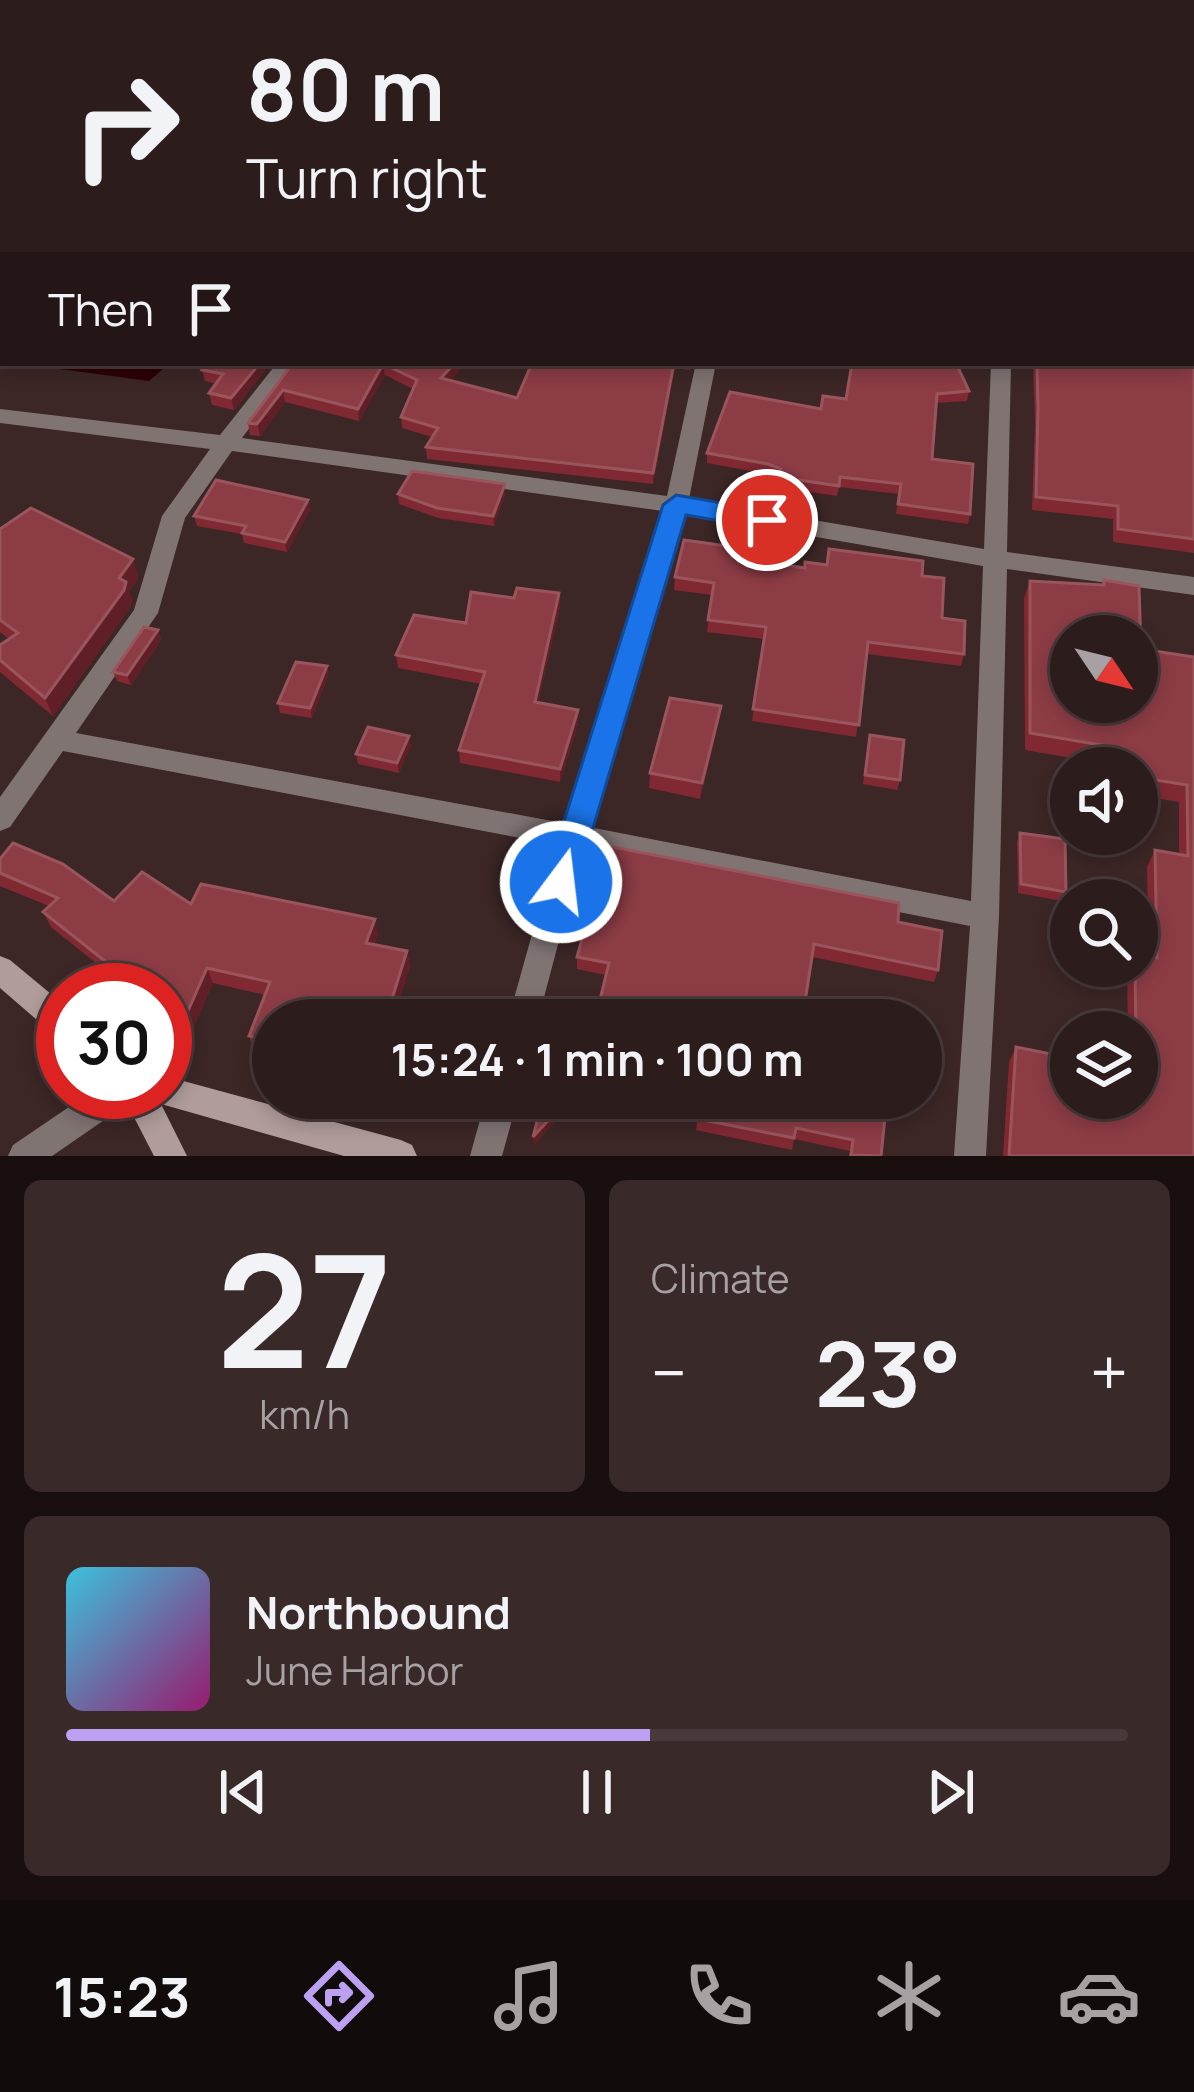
<!DOCTYPE html>
<meta charset="utf-8">
<style>
body{margin:0;font-family:Manrope,sans-serif;background:#392929;color:#f1f3f6;height:100vh;display:flex;flex-direction:column;font-size:45px;white-space:nowrap}
*{box-sizing:border-box;margin:0}
p{font-size:39px;color:#a7a1a3}
.icon{flex:none;width:66px;height:66px;fill:none;stroke:currentColor;stroke-width:2;stroke-linecap:round;stroke-linejoin:round}
.map{position:relative;height:1156px;overflow:hidden}
.drawer{display:flex;flex-direction:column;gap:24px;padding:24px;background:#190f0f;flex:1}
.drawer>*{flex:none}
.guide{position:absolute;left:0px;top:0px;width:1194px;height:366px;box-shadow:0 6px 18px #0003,0 0 0 3px #483a3b;background:#2d1c1c;color:#f1f3f6;overflow:hidden}
.needle{width:78px;rotate:125deg}
.fabs{position:absolute;left:1050px;top:615px;display:grid;gap:24px}
.fabs a{display:grid;place-items:center;width:108px;height:108px;border-radius:50%;background:#2d1c1c;box-shadow:0 6px 18px #0003,0 0 0 3px #483a3b;font-size:60px}
.speed{position:absolute;left:36px;top:963px;display:flex;gap:24px;font-size:60px;font-weight:700;text-align:center}
.speed>*{display:grid;place-content:center;width:156px;height:156px;border-radius:50%;background:#2d1c1c;box-shadow:0 6px 18px #0003,0 0 0 3px #483a3b;line-height:1}
.speed .limit{border:18px solid #d22;background:#fff;color:#111}
.pin{position:absolute;display:grid;place-items:center;width:102px;height:102px;color:#fff;margin:-51px;border:6px solid #fff;border-radius:50%;box-shadow:0 3px 12px #0007}
.me{position:absolute;width:132px;margin:-66px;rotate:15deg;stroke-linejoin:round;filter:drop-shadow(0 0 9px #0008)}
.turn{display:flex;align-items:center;gap:42px;height:252px;padding:0 48px;font-size:54px}
.turn .icon{width:156px;height:156px;stroke-width:2.5}
.turn b{display:block;font-size:84px;line-height:102px}
.then{display:flex;align-items:center;height:114px;padding:0 48px;background:#0003;gap:24px;font-size:45px}
.big{font-size:90px;font-weight:700;line-height:1.1}
.drawer .widget{flex:1;display:flex;flex-direction:column;justify-content:center;gap:18px;min-width:0;padding:0 42px;border-radius:18px;background:#392929}
.drawer .dial{align-items:center;gap:0}
.dial b{font-size:156px;line-height:1}
.song{display:flex;align-items:center;gap:36px}
.cover{width:144px;height:144px;border-radius:18px;background:linear-gradient(135deg,hsl(190 70% 55%),hsl(320 70% 35%))}
.played{height:12px;border-radius:6px;background:linear-gradient(90deg,#bca0f2 55%,#483a3b 55%)}
.keys{display:flex;justify-content:space-around;direction:ltr}
.heat{display:flex;justify-content:space-between;align-items:center;font-size:66px;direction:ltr}
.drawer .tiles{flex:1;display:grid;gap:24px;grid-template-columns:1fr 1fr}
.widget:last-child{grid-column:span 2}
.trip{position:absolute;left:252px;top:999px;width:690px;height:120px;border-radius:60px;background:#2d1c1c;box-shadow:0 6px 18px #0003,0 0 0 3px #483a3b;font-weight:700;line-height:120px;text-align:center}
.menu{display:flex;height:192px;justify-content:space-around;align-items:center;background:#120b0b;color:#a7a1a3}
.menu .icon{width:84px;height:84px}
.menu .on{color:#bca0f2}
.menu b{font-size:54px;color:#f1f3f6}
.map>svg:first-child{display:block}
.water{fill:#2d0005}
.lines{fill:none;stroke-linecap:round;stroke-linejoin:round}
.street{fill:#807473;fill-rule:evenodd}
.secondary{fill:#af9c9b;fill-rule:evenodd}
.wall{fill:#802933}
.shaded-wall{fill:#601f26}
.building{fill:#8c3c45;stroke:#9a555c;stroke-width:3;fill-rule:evenodd}
.route{fill:#1a73e8;stroke:#114b97;stroke-width:3}
</style>
<div class="map">
<svg width="1194" height="1156" viewBox="0 0 1194 1156">
<rect width="100%" height="100%" fill="#3c2626"/>
<g class="water">
<polygon points="157,0 656,0 656,3 153,3"/>
<polygon points="0,85 3,363 170,363 149,381 45,367 0,367"/>
</g>
<g class="lines">
<g class="street">
<path d="M 277,363 L 298,363 L 242,438 L 667,496 L 696,363 L 716,363 L 689,499 L 984,549 L 991,363 L 1011,363 L 1007,552 L 1194,577 L 1194,595 L 1007,569 L 999,916 L 986,1156 L 954,1156 L 970,926 L 583,850 L 538,1020 L 508,1020 L 557,845 L 63,751 L 10,827 L 0,831 L 0,797 L 134,610 L 162,516 L 210,449 L 0,423 L 0,409 L 220,435 ZM 232,451 L 663,511 L 563,823 L 76,733 L 158,613 L 185,518 ZM 685,514 L 983,566 L 971,901 L 589,827 Z"/>
<polygon points="91,1092 134,1092 129,1103 52,1156 8,1156 13,1145"/>
<polygon points="486,1098 518,1098 502,1156 470,1156"/>
</g>
<g class="secondary">
<polygon points="0,956 10,960 63,1004 63,1037 52,1033 0,988"/>
<polygon points="165,1076 401,1140 412,1145 417,1156 344,1156 161,1104 187,1156 154,1156 121,1092 165,1092"/>
</g>
</g>
<g class="wall">
<polygon points="0,0 63,0 64,3 3,3 3,74 0,74 0,37 2,37 3,31 0,30"/>
<polygon points="1194,0 1194,165 1192,165 1192,169 1194,169 1194,553 1113,542 1113,519 1032,510 1035,421 1033,363 1191,363 1191,3"/>
<polygon points="271,363 234,410 212,405 209,393 216,384 205,381 202,370"/>
<polygon points="293,363 466,363 451,380 517,398 532,363 694,363 690,370 675,368 653,484 427,459 426,447 432,437 402,428 401,417 413,389 385,375 359,421 285,402 260,436 250,435 248,423"/>
<polygon points="969,391 967,401 936,403 932,459 970,514 968,524 896,514 899,494 839,487 837,496 778,487 779,479 767,474 707,463 707,453 846,399"/>
<polygon points="398,494 505,494 494,526 438,518 399,504"/>
<polygon points="308,500 310,510 287,552 244,543 242,534 197,526 194,516"/>
<polygon points="0,529 139,577 129,591 132,600 130,608 53,716 0,672 0,645 9,639 0,632"/>
<polygon points="733,557 805,568 922,576 942,618 964,654 961,666 867,654 856,737 752,721 764,639 707,632 712,595 674,590 675,577"/>
<polygon points="1104,580 1141,649 1194,657 1194,1156 1003,1156 1009,1062 1016,1047 1137,1098 1137,1032 1128,1032 1127,970 1129,966 1137,966 1149,956 1147,867 1155,850 1179,854 1179,802 1137,795 1137,768 1100,768 1100,763 1025,750 1024,598 1030,581 1102,585"/>
<polygon points="559,593 560,607 538,702 578,723 560,782 460,763 459,750 481,684 398,668 396,655 514,598"/>
<polygon points="158,630 161,640 131,685 117,681 113,672"/>
<polygon points="327,666 328,676 312,718 280,713 278,703"/>
<polygon points="721,706 719,721 700,799 649,788 650,773"/>
<polygon points="870,735 900,780 897,790 863,784"/>
<polygon points="411,745 399,773 358,764 356,754"/>
<polygon points="1020,833 1066,892 1062,901 1018,893 1017,842"/>
<polygon points="0,859 114,901 191,904 378,934 374,945 407,951 410,966 398,1004 400,1004 403,1019 273,1020 273,1055 254,1051 249,1036 265,995 213,983 186,1044 165,1039 165,990 122,984 51,927 43,912 49,906 0,886"/>
<polygon points="898,922 938,970 934,982 812,957 606,975 577,969 577,957"/>
<polygon points="921,1022 931,1053 927,1065 921,1064"/>
<polygon points="543,1098 593,1098 589,1115 565,1110 534,1145"/>
<polygon points="701,1098 887,1098 881,1156 849,1156 850,1151 794,1139 792,1150 696,1130"/>
</g>
<g class="shaded-wall">
<polygon points="260,363 271,363 234,410 231,398"/>
<polygon points="455,363 466,363 442,390 441,378"/>
<polygon points="674,363 675,368 653,484 653,473"/>
<polygon points="383,364 385,375 359,421 358,409"/>
<polygon points="283,390 285,402 260,436 257,424"/>
<polygon points="505,484 505,494 494,526 493,516"/>
<polygon points="308,500 310,510 287,552 285,542"/>
<polygon points="133,559 139,577 129,591 132,600 130,608 53,716 45,698 119,578"/>
<polygon points="559,593 560,607 535,715 535,702"/>
<polygon points="158,630 161,640 131,685 127,675"/>
<polygon points="327,666 328,676 312,718 310,708"/>
<polygon points="721,706 719,721 700,799 702,783"/>
<polygon points="578,710 578,723 560,782 560,769"/>
<polygon points="409,736 411,745 399,773 397,763"/>
<polygon points="375,919 378,934 369,959 366,943"/>
<polygon points="407,951 410,966 394,1017 391,1002"/>
<polygon points="207,968 213,983 186,1044 180,1029"/>
<polygon points="400,1004 403,1020 394,1020"/>
<polygon points="565,1102 565,1110 534,1145 533,1137"/>
</g>
<g class="building">
<polygon points="0,0 57,0 54,3 56,3 3,3 3,21 0,20"/>
<polygon points="686,0 1194,0 1194,18 1191,19 1191,3 684,3"/>
<polygon points="1191,23 1194,33 1194,152 1192,152 1192,169 1194,169 1194,539 1118,529 1118,506 1036,497 1038,408 1037,363 1191,363"/>
<polygon points="3,29 3,64 0,63 0,37 2,37"/>
<polygon points="207,363 260,363 231,398 209,393 223,374 202,370"/>
<polygon points="293,363 455,363 441,378 517,398 532,363 674,363 653,473 426,447 438,428 401,417 417,380 383,364 358,409 283,390 257,424 248,423"/>
<polygon points="852,363 956,363 969,391 937,394 932,459 973,464 970,514 898,504 901,484 840,477 839,486 779,477 781,469 768,464 707,453 730,392 821,409 823,396 846,399"/>
<polygon points="412,471 505,484 493,516 437,508 398,494"/>
<polygon points="216,480 308,500 285,542 242,533 246,526 194,516"/>
<polygon points="31,508 133,559 119,578 126,582 124,590 45,698 0,660 0,645 18,633 0,620 0,529"/>
<polygon points="684,540 734,547 732,557 805,568 805,562 827,565 829,549 923,561 922,576 944,578 942,618 965,621 964,654 868,642 859,725 753,709 766,627 708,620 714,583 675,577"/>
<path d="M 1104,580 L 1139,586 L 1141,649 L 1194,657 L 1194,1156 L 1009,1156 L 1016,1047 L 1071,1058 L 1071,1098 L 1137,1098 L 1135,966 L 1137,966 L 1137,954 L 1157,958 L 1155,850 L 1188,856 L 1187,785 L 1137,777 L 1137,768 L 1107,768 L 1107,746 L 1030,733 L 1030,581 L 1104,585 ZM 1071,636 L 1137,636 L 1137,702 L 1071,702 Z"/>
<polygon points="517,588 559,593 535,702 578,710 560,769 459,750 485,672 396,655 414,615 466,623 471,592 514,598"/>
<polygon points="144,627 158,630 127,675 113,672"/>
<polygon points="296,662 327,666 310,708 278,703"/>
<polygon points="670,698 721,706 702,783 650,773"/>
<polygon points="368,727 409,736 397,763 356,754"/>
<polygon points="870,735 904,740 900,780 865,775"/>
<polygon points="1020,833 1065,839 1066,892 1021,884"/>
<polygon points="13,843 63,864 114,901 142,872 191,904 201,884 375,919 366,943 407,951 391,1002 400,1004 394,1020 273,1020 273,1041 249,1036 270,982 207,968 180,1029 165,1026 165,990 119,990 125,977 43,912 58,898 0,873 0,859"/>
<polygon points="608,846 899,903 898,922 942,931 938,970 814,944 805,1002 909,1020 595,1020 609,963 577,957"/>
<polygon points="921,1022 932,1024 931,1053 921,1051"/>
<polygon points="543,1098 591,1098 589,1107 565,1102 533,1137"/>
<polygon points="701,1098 887,1098 881,1156 851,1155 853,1140 796,1128 794,1138 698,1119"/>
</g>
<polygon class="route" points="676,495 767,511 780,520 767,529 686,515 577,882 572,892 561,896 550,892 545,882 663,505"/>
</svg>
<div class="fabs">
<a><svg class="needle" viewBox="-14 -14 28 28"><path d="M0-13l5 13h-10z" fill="#e53935"/><path d="M0 13l5-13h-10z" fill="#a7a1a3"/></svg></a>
<a><svg class="icon" aria-label="sound" viewBox="0 0 24 24"><path d="M4 9h4l5-4v14l-5-4H4zM17 9q2 3 0 6"/></svg></a>
<a><svg class="icon" aria-label="search" viewBox="0 0 24 24"><circle cx="10" cy="10" r="6"/><path d="M15 15l6 6"/></svg></a>
<a><svg class="icon" aria-label="layers" viewBox="0 0 24 24"><path d="M12 4l9 5-9 5-9-5zM3 14l9 5 9-5"/></svg></a>
</div>
<div class="speed"><div class="limit">30</div></div>
<div class="pin" style="left:767px;top:520px;background:#d93025"><svg class="icon" aria-label="arrive" viewBox="0 0 24 24"><path d="M6 21V4h12l-3 4 3 4H6"/></svg></div>
<svg class="me" style="left:561px;top:882px" viewBox="-20 -20 40 40"><circle r="17" fill="#1a73e8" stroke="#fff" stroke-width="3"/><path d="M0-11L8 9 0 5-8 9z" fill="#fff"/></svg>
<div class="trip">15:24 · 1 min · 100 m</div>
<div class="guide">
<div class="turn"><svg class="icon" aria-label="right" viewBox="0 0 24 24"><path d="M7 20v-9h11M14 6l5 5-5 5"/></svg><div><b>80 m</b>Turn right</div></div>
<div class="then">Then<svg class="icon" aria-label="arrive" viewBox="0 0 24 24"><path d="M6 21V4h12l-3 4 3 4H6"/></svg></div>
</div>
</div>
<section class="drawer">
<div class="tiles">
<div class="widget dial"><b>27</b><p>km/h</p></div>
<div class="widget"><p>Climate</p>
<div class="heat"><a>−</a><b class="big">23°</b><a>+</a></div>
</div>
<div class="widget">
<div class="song"><i class="cover"></i><div><b>Northbound</b><p>June Harbor</p></div></div>
<div class="played"></div>
<div class="keys"><svg class="icon" aria-label="previous" viewBox="0 0 24 24"><path d="M18 5L8 12l10 7zM5 5v14"/></svg><svg class="icon" aria-label="pause" viewBox="0 0 24 24"><path d="M8 5v14M16 5v14"/></svg><svg class="icon" aria-label="next" viewBox="0 0 24 24"><path d="M6 5l10 7-10 7zM19 5v14"/></svg></div>
</div>
</div>
</section>
<nav class="menu">
<b>15:23</b>
<svg class="icon on" aria-label="directions" viewBox="0 0 24 24"><path d="M12 3l9 9-9 9-9-9zM9 14v-3h6M13 9l2 2-2 2"/></svg>
<svg class="icon" aria-label="music" viewBox="0 0 24 24"><path d="M9 18V5l10-2v13"/><circle cx="6" cy="18" r="3"/><circle cx="16" cy="16" r="3"/></svg>
<svg class="icon" aria-label="phone" viewBox="0 0 24 24"><path d="M5 4h4l2 5-3 2q2 4 5 5l2-3 5 2v4C11 20 4 13 5 4z"/></svg>
<svg class="icon" aria-label="climate" viewBox="0 0 24 24"><path d="M12 3v18M4 7l16 10M4 17L20 7"/></svg>
<svg class="icon" aria-label="car" viewBox="0 0 24 24"><path d="M5 17H2v-5l4-1 3-4h7l3 4 3 1v5h-3M9 17h6M6 11h13"/><circle cx="7" cy="17" r="2"/><circle cx="17" cy="17" r="2"/></svg>
</nav>
